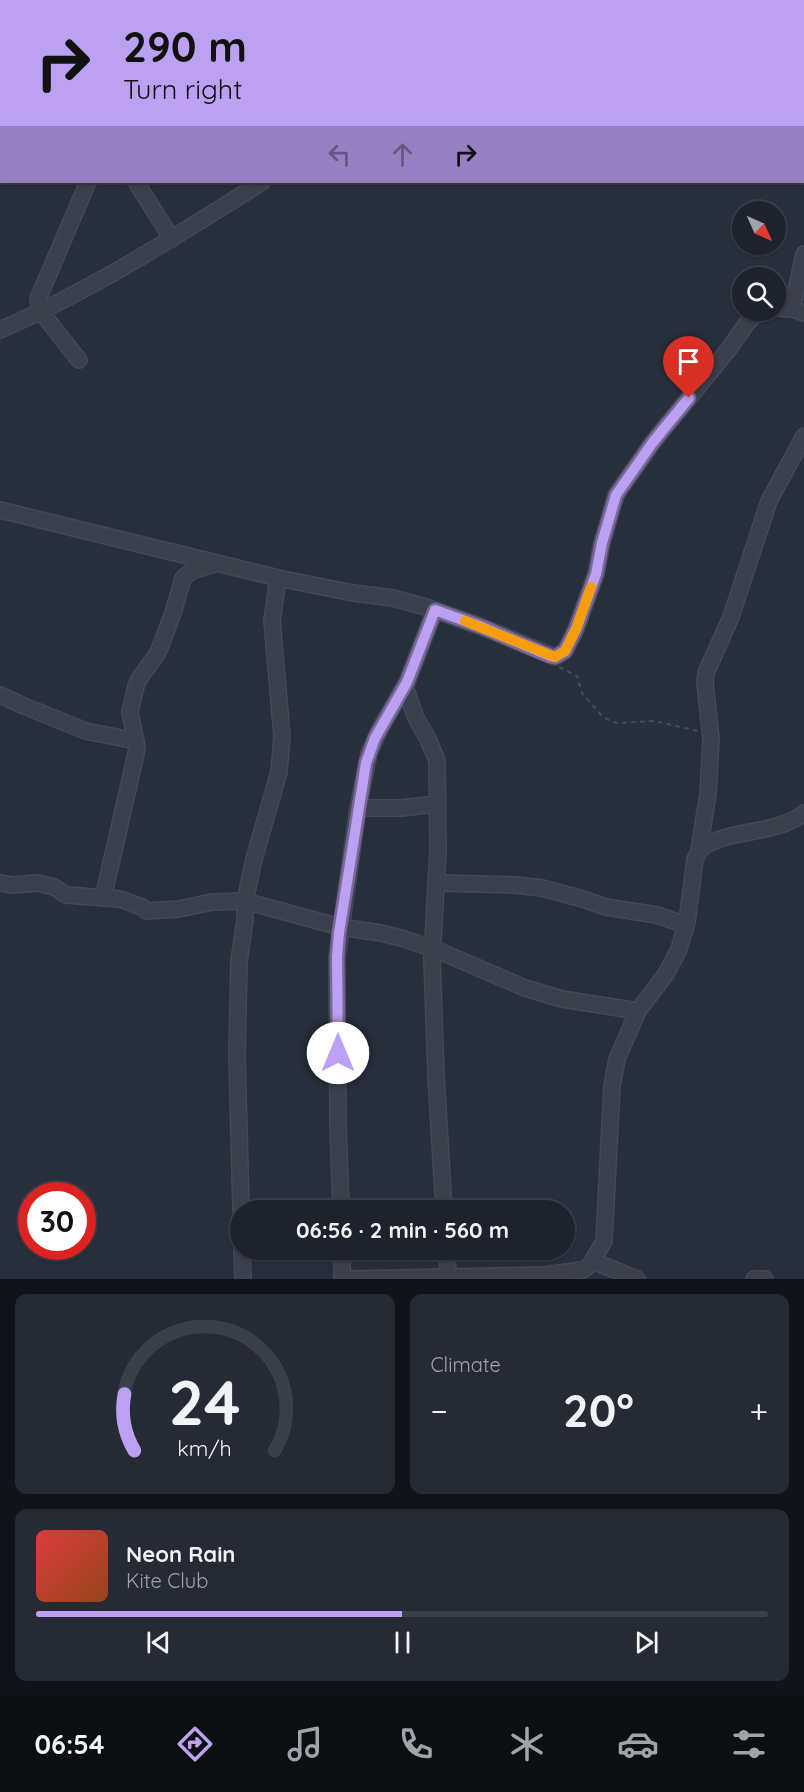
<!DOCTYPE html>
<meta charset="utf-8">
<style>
body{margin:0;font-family:Quicksand,sans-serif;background:#252a35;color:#f1f3f6;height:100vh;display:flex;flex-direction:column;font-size:22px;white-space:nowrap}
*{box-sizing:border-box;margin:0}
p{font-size:20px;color:#a0a4aa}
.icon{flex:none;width:33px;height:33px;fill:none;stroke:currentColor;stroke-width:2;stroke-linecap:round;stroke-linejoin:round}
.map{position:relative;height:1279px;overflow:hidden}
.sheet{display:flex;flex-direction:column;gap:15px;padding:15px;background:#101319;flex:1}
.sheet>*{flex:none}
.top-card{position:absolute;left:0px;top:0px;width:804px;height:183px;box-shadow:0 2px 4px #0004,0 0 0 2px #3b3f49;background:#bca0f2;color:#111;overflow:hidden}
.needle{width:39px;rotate:135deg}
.fabs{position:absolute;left:732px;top:201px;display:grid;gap:12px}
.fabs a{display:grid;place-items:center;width:54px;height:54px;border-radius:50%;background:#1d222d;box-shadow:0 2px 4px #0004,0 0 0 2px #3b3f49;font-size:30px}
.speed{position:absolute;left:18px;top:1182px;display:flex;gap:12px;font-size:30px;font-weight:700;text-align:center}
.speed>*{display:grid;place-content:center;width:78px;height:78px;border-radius:50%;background:#1d222d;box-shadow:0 2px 4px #0004,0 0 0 2px #3b3f49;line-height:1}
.speed .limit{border:9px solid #d22;background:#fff;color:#111}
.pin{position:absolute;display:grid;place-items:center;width:51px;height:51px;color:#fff;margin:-62px -26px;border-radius:50% 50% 50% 0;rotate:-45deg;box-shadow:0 0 6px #0007}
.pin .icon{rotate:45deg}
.me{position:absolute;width:66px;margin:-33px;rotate:0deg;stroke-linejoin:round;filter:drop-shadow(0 0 4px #0008)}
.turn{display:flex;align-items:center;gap:21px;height:126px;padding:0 24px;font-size:27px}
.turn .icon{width:78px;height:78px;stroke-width:2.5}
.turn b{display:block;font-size:42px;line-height:51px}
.lanes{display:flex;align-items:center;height:57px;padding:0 24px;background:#0003;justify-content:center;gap:30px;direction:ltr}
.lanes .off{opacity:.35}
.big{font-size:45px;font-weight:700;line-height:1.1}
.sheet .card{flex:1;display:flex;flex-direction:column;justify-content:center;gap:9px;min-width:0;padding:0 21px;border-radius:12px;background:#252a35}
.sheet .dial{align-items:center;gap:0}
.dial svg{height:156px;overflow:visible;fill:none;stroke:#3b3f49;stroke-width:7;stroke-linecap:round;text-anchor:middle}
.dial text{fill:#f1f3f6;stroke:none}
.song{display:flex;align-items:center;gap:18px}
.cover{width:72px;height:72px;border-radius:9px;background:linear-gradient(135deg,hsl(0 70% 55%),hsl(20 70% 35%))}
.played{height:6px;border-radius:3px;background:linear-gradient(90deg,#bca0f2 50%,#3b3f49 50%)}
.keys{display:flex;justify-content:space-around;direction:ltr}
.heat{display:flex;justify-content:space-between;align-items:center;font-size:33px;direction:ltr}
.sheet .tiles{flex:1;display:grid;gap:15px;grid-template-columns:1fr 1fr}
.card:last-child{grid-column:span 2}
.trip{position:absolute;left:230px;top:1200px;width:345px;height:60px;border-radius:30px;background:#1d222d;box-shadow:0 2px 4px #0004,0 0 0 2px #3b3f49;font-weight:700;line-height:60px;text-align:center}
.menu{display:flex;height:96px;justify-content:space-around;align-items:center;background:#0c0e12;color:#a0a4aa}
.menu .icon{width:42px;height:42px}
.menu .on{color:#bca0f2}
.menu b{font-size:27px;color:#f1f3f6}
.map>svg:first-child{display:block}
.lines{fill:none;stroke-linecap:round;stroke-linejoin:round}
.minor-casing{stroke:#444955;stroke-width:18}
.path{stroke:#425155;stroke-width:2;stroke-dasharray:4.5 4.5;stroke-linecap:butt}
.minor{stroke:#3b404c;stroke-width:15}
.route-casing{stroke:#7a689d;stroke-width:15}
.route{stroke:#bca0f2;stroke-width:10}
.slow{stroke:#f59e0b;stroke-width:10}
</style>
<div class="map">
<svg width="804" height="1279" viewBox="0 0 804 1279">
<rect width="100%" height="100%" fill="#272e3c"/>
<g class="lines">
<g class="minor-casing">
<g id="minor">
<polyline points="268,0 269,2"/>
<polyline points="477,0 477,2"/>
<polyline points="58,2 60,0"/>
<polyline points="776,2 776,0"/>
<polyline points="0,39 2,38"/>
<polyline points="802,74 804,74"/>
<polyline points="136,182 172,239"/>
<polyline points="776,308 792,309 804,313"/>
<polyline points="792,309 804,254"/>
<path d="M 0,330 C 92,290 178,235 262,182"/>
<polyline points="79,360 41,312 38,299 88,182"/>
<polyline points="0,510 278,578 353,593 393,598 426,607 482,627 555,657 565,651 576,629 596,574 602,543 616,495 653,442 728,350 747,323 761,310"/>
<polyline points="405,687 416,718 428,739 437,761 438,850 432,958 436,1076 444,1210"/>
<polyline points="0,695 24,706 86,731 136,741"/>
<polyline points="358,808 401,808 437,804"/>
<polyline points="699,850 708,794 711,739 705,683 706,673 731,617 769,501 804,436"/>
<polyline points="0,883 13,885 37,883 54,887 66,895 120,899 142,907 146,911 179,909 212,902 245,901 340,927 381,933 401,938 432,948 525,988 562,999 638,1011"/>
<polyline points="437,883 515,885 542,888 583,899 606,907 657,915 686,925"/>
<polyline points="103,898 136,754 137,748 130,712 136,686 139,679 157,654 161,645 174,610 183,578 192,571 212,565"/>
<polyline points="241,1210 237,1055 239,961 245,920 245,901 254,859 279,772 282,736 272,621 278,578"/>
<polyline points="341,1210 338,1125 337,957 358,808 369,753 381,727 407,682 435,610"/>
<polyline points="242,1250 243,1279"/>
<polyline points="342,1250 342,1279"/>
<polyline points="447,1250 448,1276"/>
<polyline points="593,1261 637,1279"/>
<path d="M 351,1279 L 544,1275 L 583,1270 L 590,1265 L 604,1241 L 612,1086 L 617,1059 L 638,1011 L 666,974 L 679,949 L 687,922 L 695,859 C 698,853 700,848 706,845 C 735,829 777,834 804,813"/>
<polyline points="754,1279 765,1279"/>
</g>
</g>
<g class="path">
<polyline points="579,2 581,0"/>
<polyline points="559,667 577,676 582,693 602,716 609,720 617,723 654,721 699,731"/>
</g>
<use href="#minor" class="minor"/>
</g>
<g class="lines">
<g class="route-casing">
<polyline id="route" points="338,1053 337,957 339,933 366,763 375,738 407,682 435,610 482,627 550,656 555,657 565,651 576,629 596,574 602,543 616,495 653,442 689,398"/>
</g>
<use href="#route" class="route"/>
<polyline class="slow" points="465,621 555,657 565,651 576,629 591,587"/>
</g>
</svg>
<div class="fabs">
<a><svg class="needle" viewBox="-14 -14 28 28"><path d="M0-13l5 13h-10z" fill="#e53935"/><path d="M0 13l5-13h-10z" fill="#a0a4aa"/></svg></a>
<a><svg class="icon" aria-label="search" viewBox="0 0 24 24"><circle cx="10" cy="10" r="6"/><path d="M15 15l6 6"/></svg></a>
</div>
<div class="speed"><div class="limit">30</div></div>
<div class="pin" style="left:689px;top:398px;background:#d93025"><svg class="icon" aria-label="arrive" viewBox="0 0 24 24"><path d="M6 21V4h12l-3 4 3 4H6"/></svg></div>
<svg class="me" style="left:338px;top:1053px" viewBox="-20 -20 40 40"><circle r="19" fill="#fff"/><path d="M0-13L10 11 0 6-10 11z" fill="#bca0f2"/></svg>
<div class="trip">06:56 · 2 min · 560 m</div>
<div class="top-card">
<div class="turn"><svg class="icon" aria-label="right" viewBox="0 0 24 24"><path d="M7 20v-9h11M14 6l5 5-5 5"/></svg><div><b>290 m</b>Turn right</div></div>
<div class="lanes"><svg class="icon off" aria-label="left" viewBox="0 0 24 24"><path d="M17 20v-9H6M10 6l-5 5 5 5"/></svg><svg class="icon off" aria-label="ahead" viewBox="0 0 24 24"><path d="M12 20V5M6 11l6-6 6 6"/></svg><svg class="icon" aria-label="right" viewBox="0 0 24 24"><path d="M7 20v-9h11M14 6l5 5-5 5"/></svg></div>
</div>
</div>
<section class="sheet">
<div class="tiles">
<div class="card dial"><svg viewBox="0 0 100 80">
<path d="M14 69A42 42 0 1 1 86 69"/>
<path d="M14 69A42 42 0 0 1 9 40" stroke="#bca0f2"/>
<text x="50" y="56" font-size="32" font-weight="700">24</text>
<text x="50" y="72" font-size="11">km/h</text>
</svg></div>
<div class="card"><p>Climate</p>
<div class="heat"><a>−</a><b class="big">20°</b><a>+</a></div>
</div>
<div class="card">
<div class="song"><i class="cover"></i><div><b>Neon Rain</b><p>Kite Club</p></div></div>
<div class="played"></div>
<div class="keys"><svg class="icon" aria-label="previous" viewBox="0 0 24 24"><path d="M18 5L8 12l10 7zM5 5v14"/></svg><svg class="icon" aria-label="pause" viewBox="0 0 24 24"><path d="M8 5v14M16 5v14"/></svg><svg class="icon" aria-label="next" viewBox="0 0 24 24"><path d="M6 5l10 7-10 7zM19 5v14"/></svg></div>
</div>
</div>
</section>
<nav class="menu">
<b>06:54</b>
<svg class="icon on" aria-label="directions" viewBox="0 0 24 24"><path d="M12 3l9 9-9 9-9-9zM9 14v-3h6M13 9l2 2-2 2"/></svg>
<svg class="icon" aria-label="music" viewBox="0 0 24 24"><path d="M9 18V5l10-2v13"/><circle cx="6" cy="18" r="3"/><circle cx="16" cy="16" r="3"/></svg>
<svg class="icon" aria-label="phone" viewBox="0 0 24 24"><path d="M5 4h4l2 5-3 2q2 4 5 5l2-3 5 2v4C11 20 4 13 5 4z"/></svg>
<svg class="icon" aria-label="climate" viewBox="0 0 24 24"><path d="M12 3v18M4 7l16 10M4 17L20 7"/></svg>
<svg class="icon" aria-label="car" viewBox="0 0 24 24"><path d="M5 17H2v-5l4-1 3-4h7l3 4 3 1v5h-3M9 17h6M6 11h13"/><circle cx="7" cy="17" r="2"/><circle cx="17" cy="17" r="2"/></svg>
<svg class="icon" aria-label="filters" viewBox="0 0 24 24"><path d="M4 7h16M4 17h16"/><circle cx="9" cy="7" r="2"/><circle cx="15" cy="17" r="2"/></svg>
</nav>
